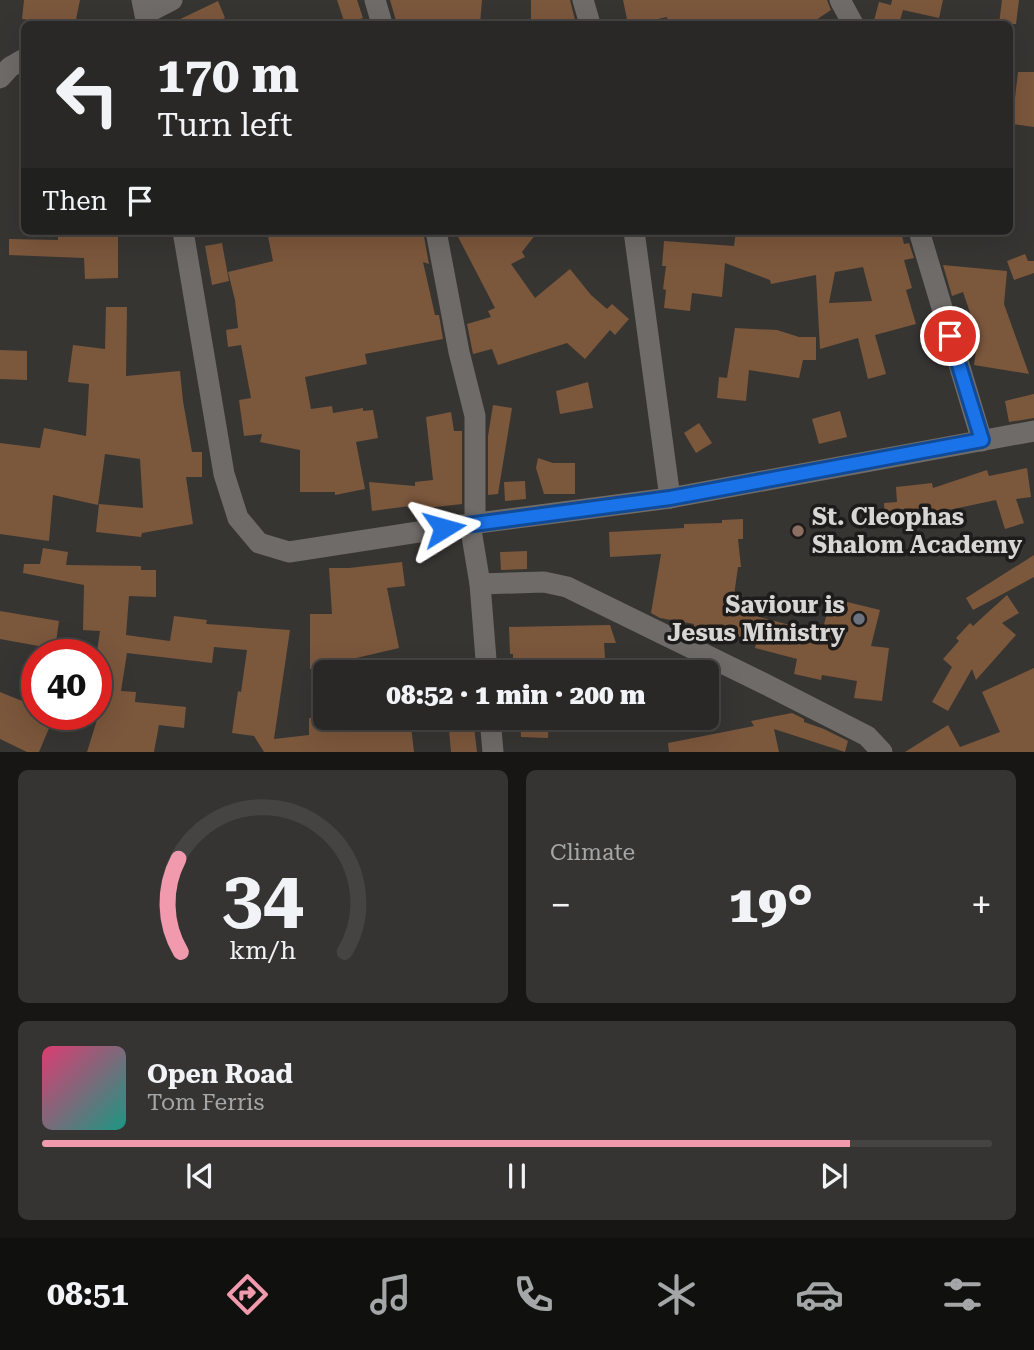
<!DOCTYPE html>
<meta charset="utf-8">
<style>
body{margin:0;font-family:"Roboto Serif",serif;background:#353432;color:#f1f3f6;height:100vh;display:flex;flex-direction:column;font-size:26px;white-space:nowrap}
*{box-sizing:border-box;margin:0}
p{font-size:23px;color:#a5a6a7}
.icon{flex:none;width:38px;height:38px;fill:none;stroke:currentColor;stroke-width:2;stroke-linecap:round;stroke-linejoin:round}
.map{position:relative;height:752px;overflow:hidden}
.side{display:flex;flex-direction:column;gap:18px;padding:18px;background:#171615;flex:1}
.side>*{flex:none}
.hud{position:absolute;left:21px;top:21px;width:992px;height:214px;border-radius:10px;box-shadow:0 7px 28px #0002,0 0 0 2px #454443;background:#292826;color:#f1f3f6;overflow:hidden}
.speed{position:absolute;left:21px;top:639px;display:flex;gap:14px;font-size:35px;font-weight:700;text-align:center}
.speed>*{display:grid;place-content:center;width:91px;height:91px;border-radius:50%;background:#292826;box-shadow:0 7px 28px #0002,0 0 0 2px #454443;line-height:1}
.speed .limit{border:10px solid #d22;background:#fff;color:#111}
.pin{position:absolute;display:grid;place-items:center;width:60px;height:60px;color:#fff;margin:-30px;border:4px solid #fff;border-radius:50%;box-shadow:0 2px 7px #0007}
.me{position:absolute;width:77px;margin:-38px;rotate:82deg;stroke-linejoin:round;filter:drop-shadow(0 0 5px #0008)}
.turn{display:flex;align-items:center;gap:24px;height:147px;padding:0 21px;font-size:32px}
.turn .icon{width:91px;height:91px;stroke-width:2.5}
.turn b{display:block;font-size:49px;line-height:60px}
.then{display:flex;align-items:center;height:66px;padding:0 21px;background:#0003;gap:14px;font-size:26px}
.big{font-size:52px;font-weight:800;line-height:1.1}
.side .tile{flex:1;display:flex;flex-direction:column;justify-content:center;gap:10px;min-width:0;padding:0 24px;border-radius:10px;background:#353432}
.side .dial{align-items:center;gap:0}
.dial svg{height:182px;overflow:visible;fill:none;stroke:#454443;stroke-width:7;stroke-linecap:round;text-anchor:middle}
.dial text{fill:#f1f3f6;stroke:none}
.song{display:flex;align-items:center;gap:21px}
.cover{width:84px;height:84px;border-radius:10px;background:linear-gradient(135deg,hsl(340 70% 55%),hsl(170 70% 35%))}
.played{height:7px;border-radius:4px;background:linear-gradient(90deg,#f29aad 85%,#454443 85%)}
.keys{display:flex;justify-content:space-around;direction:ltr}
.heat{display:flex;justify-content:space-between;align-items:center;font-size:38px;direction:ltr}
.side .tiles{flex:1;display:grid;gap:18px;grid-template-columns:1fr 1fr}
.tile:last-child{grid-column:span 2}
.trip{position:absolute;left:313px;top:660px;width:406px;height:70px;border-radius:10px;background:#292826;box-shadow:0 7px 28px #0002,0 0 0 2px #454443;font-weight:800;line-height:70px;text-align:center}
.dock{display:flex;height:112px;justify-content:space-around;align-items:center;background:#10100f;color:#a5a6a7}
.dock .icon{width:49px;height:49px}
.dock .on{color:#f29aad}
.dock b{font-size:32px;color:#f1f3f6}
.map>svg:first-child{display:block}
.building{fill:#7b573c;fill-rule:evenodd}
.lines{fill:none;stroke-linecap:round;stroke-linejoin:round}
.street{stroke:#6e6b68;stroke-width:21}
.secondary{stroke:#6e6b68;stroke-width:21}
.route-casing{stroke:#114b97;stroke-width:18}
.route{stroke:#1a73e8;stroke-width:12}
.education-dot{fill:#8d6e63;stroke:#1e1c1b;stroke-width:2.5}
.worship-dot{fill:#6b7280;stroke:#1e1c1b;stroke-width:2.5}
.labels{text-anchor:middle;stroke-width:7;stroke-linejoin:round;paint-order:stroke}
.poi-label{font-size:24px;font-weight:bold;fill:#d8d6d5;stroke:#1e1c1b;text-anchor:start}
</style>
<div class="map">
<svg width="1034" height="752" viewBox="0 0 1034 752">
<rect width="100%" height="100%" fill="#373532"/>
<g class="building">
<polygon points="24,0 80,0 75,24 52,20 51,23 22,19"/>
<polygon points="337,0 357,0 363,18 345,24"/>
<polygon points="390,0 482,0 480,24 397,24"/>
<polygon points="531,0 570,0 576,24 531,24"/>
<polygon points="623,0 827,0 831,10 810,24 668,24 667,17 635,24 628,24"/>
<polygon points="892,0 943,0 939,18 903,10 899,24 873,24 879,2 891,5"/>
<polygon points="1002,0 1019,0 1016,24 999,24"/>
<polygon points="218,1 225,18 212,24 170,24"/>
<polygon points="1018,72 1034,72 1034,127 1012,124"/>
<polygon points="58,231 118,231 118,278 85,279 84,258 9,255 9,239 58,240"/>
<polygon points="267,231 423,231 429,264 423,262 435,315 439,315 443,339 365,354 367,364 305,377 311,409 332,406 333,413 363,408 363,411 373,410 378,438 356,442 365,489 335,495 335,492 300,492 300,450 260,442 262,434 244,436 239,400 251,398 241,345 228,347 226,330 238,328 235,300 228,272 273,261"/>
<polygon points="455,231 538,231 522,252 525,257 511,264 535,298 570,269 591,295 607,309 612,304 629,319 615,335 610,330 585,359 567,343 498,365 492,349 473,354 467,324 491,317 488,311 495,308"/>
<path d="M 736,231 L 776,231 L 816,237 L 843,231 L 901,231 L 904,244 L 909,243 L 914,258 L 904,260 L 912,288 L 906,290 L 916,324 L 875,335 L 886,374 L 868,379 L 858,338 L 820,349 L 816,275 L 771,284 L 770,280 L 725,263 L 722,297 L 692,293 L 690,311 L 664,308 L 666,290 L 663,289 L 666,266 L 662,266 L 664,241 L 734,246 ZM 863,267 L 872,301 L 829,303 L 835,272 Z"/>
<polygon points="222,243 229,281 212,285 205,246"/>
<polygon points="1025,254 1028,261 1034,261 1034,273 1014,280 1007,261"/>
<polygon points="943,265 1007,271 1004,304 1029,374 974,365 978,336 963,292 952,296"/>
<polygon points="106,307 127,307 126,376 180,371 183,401 192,452 202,452 202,477 186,477 193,524 142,533 141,537 96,532 99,504 143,508 140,459 105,454 98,505 53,495 49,541 0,534 0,443 40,448 44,428 86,436 89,384 68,382 73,345 105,349"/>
<polygon points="735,328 777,330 799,337 816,337 816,360 803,360 799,378 749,370 746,401 717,398 719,377 727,378"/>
<polygon points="0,350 27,351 27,380 0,379"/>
<polygon points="588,382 593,408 560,414 556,391"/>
<polygon points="1034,394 1034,418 1009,422 1005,401"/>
<polygon points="493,405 512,408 498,494 488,495 488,436"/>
<polygon points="840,411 847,437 819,444 812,419"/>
<polygon points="451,412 454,431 462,431 462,504 418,509 417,505 372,511 369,482 415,486 415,482 433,480 426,417"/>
<polygon points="699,423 712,443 696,453 684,433"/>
<polygon points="538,458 553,463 575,463 575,494 544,494 536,468"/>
<polygon points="1027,468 1031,497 1016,499 1024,523 1005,529 996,500 925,515 925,519 885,521 884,503 897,502 896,487 932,483 933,488 987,470 989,476"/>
<polygon points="525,481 526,499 505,501 504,482"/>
<polygon points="743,519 743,539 738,539 741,567 738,567 732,610 790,625 822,632 831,598 880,610 871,646 889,648 882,701 854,698 857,681 822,675 821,680 794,674 797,659 755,648 757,639 712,633 711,637 693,634 694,624 660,618 651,613 661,554 610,557 609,532 684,528 684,524 722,523 722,520"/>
<polygon points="43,548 68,552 66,565 141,566 141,570 156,570 156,597 129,596 126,635 170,641 174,616 207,620 206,624 290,630 274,739 309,735 309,718 410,718 414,752 264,752 254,736 232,733 238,691 241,692 247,650 214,647 212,663 127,653 121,691 136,692 135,702 186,707 184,728 159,725 154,752 87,752 97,720 96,658 100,631 83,630 84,585 23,573 24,564 40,564"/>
<polygon points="527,551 527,569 501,570 500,552"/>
<polygon points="1034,555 1034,577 973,610 966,598"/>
<polygon points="402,562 405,586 387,588 399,648 352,659 352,662 343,661 342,671 310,669 310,614 332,614 329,568 349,568"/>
<polygon points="1007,595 1019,613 1002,623 1016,635 976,680 972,669 948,711 932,702 952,667 943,659 959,641 956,638 970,623 973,626"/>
<polygon points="0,611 59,621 55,649 0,639"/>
<polygon points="610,625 616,643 604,643 606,672 513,672 513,654 510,654 509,627"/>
<polygon points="1034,668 1034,752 905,752 948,725 960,747 1000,732 982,692"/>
<polygon points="0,692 37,707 37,714 55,714 39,752 27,752 0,739"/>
<polygon points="792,713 804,719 804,722 824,729 848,741 845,752 774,729 779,752 669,752 668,743 754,726 751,721"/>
<polygon points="448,718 473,718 477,752 451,752"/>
<polygon points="520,718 549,718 548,738 521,737"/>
</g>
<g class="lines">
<g class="street">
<polyline points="375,0 382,24"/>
<polyline points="583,0 590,24"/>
<polyline points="840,0 853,24"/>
<polyline points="145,14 172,0"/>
<polyline points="0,78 10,67 24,59"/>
<polyline points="436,231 459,352 475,416 475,523"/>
<polyline points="634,231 670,498"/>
<polyline points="919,231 982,441"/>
<polyline points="480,584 544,582 567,587 763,683 867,736 882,752"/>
</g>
<g class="secondary">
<polyline points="142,0 147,24"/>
<polyline points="183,231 224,474 238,518 259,543 289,552 470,524 670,498 1034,431"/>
<polyline points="470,524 480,584 487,672"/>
<polyline points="490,718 493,752"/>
</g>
</g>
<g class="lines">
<g class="route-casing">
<polyline id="route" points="444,528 670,498 982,440 950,336"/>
</g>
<use href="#route" class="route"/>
</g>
<circle class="education-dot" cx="798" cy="531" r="7"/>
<circle class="worship-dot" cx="859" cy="619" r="7"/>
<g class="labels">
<g class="poi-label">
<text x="812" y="525">St. Cleophas<tspan x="812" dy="28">Shalom Academy</tspan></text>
<text x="845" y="613" text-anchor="end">Saviour is<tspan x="845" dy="28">Jesus Ministry</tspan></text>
</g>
</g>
</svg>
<div class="speed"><div class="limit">40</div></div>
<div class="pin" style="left:950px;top:336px;background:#d93025"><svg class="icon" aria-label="arrive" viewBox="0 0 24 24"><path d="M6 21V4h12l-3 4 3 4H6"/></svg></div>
<svg class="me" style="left:444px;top:528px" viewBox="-20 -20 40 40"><path d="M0-17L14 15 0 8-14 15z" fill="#1a73e8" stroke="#fff" stroke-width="4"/></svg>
<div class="trip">08:52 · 1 min · 200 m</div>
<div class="hud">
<div class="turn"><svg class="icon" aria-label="left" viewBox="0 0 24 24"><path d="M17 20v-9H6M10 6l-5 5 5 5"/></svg><div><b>170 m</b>Turn left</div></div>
<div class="then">Then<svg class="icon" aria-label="arrive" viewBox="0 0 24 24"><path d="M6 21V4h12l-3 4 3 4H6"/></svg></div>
</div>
</div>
<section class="side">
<div class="tiles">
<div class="tile dial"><svg viewBox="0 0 100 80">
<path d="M14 69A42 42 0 1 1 86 69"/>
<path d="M14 69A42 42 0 0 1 13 28" stroke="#f29aad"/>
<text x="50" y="56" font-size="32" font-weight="700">34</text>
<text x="50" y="72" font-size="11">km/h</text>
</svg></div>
<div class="tile"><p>Climate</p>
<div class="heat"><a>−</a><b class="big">19°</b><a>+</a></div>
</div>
<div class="tile">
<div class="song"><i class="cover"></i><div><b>Open Road</b><p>Tom Ferris</p></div></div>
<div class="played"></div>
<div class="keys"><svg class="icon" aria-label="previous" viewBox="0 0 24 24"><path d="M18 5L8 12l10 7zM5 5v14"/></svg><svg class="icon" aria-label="pause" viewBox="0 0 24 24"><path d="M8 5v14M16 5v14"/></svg><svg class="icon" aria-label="next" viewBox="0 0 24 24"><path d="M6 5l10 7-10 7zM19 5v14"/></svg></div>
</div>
</div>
</section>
<nav class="dock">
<b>08:51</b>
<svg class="icon on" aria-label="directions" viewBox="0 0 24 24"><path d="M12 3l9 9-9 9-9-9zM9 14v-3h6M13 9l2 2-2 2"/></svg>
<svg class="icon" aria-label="music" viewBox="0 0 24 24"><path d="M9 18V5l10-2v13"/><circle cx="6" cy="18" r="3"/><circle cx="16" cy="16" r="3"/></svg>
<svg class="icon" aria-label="phone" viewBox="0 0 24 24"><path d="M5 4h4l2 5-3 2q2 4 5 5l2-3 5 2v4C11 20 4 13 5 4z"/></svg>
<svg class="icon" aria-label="climate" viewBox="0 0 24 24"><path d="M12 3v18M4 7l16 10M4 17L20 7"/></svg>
<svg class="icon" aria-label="car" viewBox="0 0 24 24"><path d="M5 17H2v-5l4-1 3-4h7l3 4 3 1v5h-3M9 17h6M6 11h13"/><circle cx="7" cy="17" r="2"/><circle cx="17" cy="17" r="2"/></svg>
<svg class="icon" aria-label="filters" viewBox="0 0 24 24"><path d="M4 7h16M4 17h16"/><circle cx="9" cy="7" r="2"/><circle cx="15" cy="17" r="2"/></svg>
</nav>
